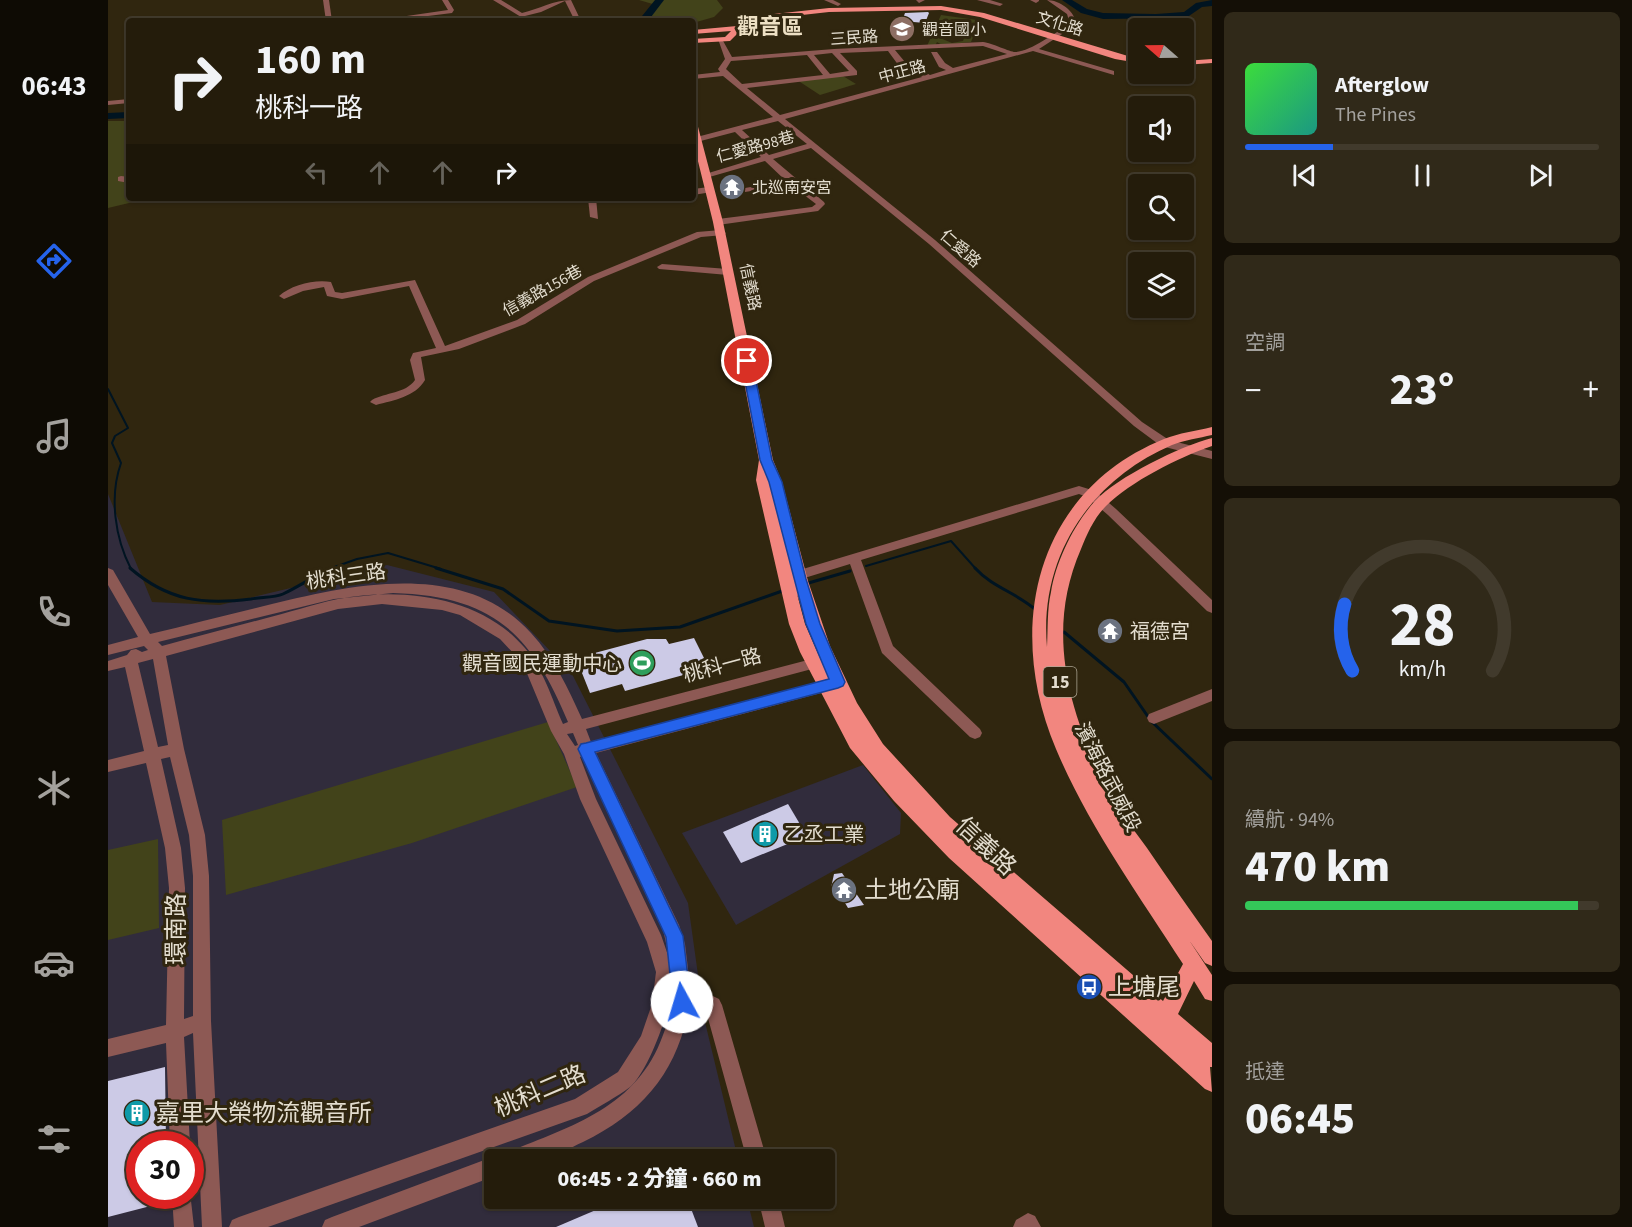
<!DOCTYPE html>
<html lang="zh-TW">
<meta charset="utf-8">
<style>
body{margin:0;font-family:"Source Sans 3","Noto Sans TC",sans-serif;background:#302919;color:#f1f3f6;height:100vh;display:flex;flex-direction:column;font-size:22px;white-space:nowrap}
*{box-sizing:border-box;margin:0}
p{font-size:20px;color:#a3a19d}
.icon{flex:none;width:33px;height:33px;fill:none;stroke:currentColor;stroke-width:2;stroke-linecap:round;stroke-linejoin:round}
.map{position:relative;flex:1;overflow:hidden}
.side{display:flex;flex-direction:column;gap:12px;padding:12px;background:#140f06;width:420px}
.side>*{flex:none}
.hud{position:absolute;left:18px;top:18px;width:570px;height:183px;border-radius:6px;box-shadow:0 2px 4px #0004,0 0 0 2px #413a2c;background:#241c0b;color:#f1f3f6;overflow:hidden}
.needle{width:39px;rotate:290deg}
.controls{position:absolute;left:1020px;top:18px;display:grid;gap:12px}
.controls a{display:grid;place-items:center;width:66px;height:66px;border-radius:6px;background:#241c0b;box-shadow:0 2px 4px #0004,0 0 0 2px #413a2c;font-size:30px}
.speed{position:absolute;left:18px;top:1131px;display:flex;gap:12px;font-size:30px;font-weight:700;text-align:center}
.speed>*{display:grid;place-content:center;width:78px;height:78px;border-radius:50%;background:#241c0b;box-shadow:0 2px 4px #0004,0 0 0 2px #413a2c;line-height:1}
.speed .limit{border:9px solid #d22;background:#fff;color:#111}
.pin{position:absolute;display:grid;place-items:center;width:51px;height:51px;color:#fff;margin:-26px;border:3px solid #fff;border-radius:50%;box-shadow:0 2px 6px #0007}
.me{position:absolute;width:66px;margin:-33px;rotate:354deg;stroke-linejoin:round;filter:drop-shadow(0 0 4px #0008)}
.turn{display:flex;align-items:center;gap:21px;height:126px;padding:0 30px;font-size:27px}
.turn .icon{width:78px;height:78px;stroke-width:2.5}
.turn b{display:block;font-size:42px;line-height:51px}
.lanes{display:flex;align-items:center;height:57px;padding:0 30px;background:#0003;justify-content:center;gap:30px;direction:ltr}
.lanes .off{opacity:.35}
.big{font-size:45px;font-weight:800;line-height:1.1}
.side .widget{flex:1;display:flex;flex-direction:column;justify-content:center;gap:9px;min-width:0;padding:0 21px;border-radius:9px;background:#302919}
.side .dial{align-items:center;gap:0}
.dial svg{height:156px;overflow:visible;fill:none;stroke:#413a2c;stroke-width:7;stroke-linecap:round;text-anchor:middle}
.dial text{fill:#f1f3f6;stroke:none}
.song{display:flex;align-items:center;gap:18px}
.cover{width:72px;height:72px;border-radius:9px;background:linear-gradient(135deg,hsl(120 70% 55%),hsl(170 70% 35%))}
.played{height:6px;border-radius:3px;background:linear-gradient(90deg,#2563eb 25%,#413a2c 25%)}
.keys{display:flex;justify-content:space-around;direction:ltr}
.heat{display:flex;justify-content:space-between;align-items:center;font-size:33px;direction:ltr}
.charge{height:9px;border-radius:4px;background:linear-gradient(90deg,#34c759 94%,#413a2c 0)}
.trip{position:absolute;left:376px;top:1149px;width:351px;height:60px;border-radius:6px;background:#241c0b;box-shadow:0 2px 4px #0004,0 0 0 2px #413a2c;font-weight:800;line-height:60px;text-align:center}
main{display:flex;flex:1;min-height:0}
.menu{display:flex;flex-direction:column;width:108px;justify-content:space-around;align-items:center;background:#0e0b04;color:#a3a19d}
.menu .icon{width:42px;height:42px}
.menu .current{color:#2563eb}
.menu b{font-size:27px;color:#f1f3f6}
.map>svg:first-child{display:block}
.industrial{fill:#312c3c;fill-rule:evenodd}
.green{fill:#42431a;fill-rule:evenodd}
.lines{fill:none;stroke-linecap:round;stroke-linejoin:round}
.stream-far1{stroke:#001421;stroke-width:2}
.stream{stroke:#001421;stroke-width:3}
.river{fill:#001421;fill-rule:evenodd}
.building{fill:#cccae6}
.minor{fill:#8d5954;fill-rule:evenodd}
.major{fill:#f2867f;fill-rule:evenodd}
.route{fill:#2563eb;stroke:#184099;stroke-width:1.5}
.labels{text-anchor:middle;stroke-width:6;stroke-linejoin:round;paint-order:stroke}
.far-street-label{font-size:16px;fill:#e3ddcf;stroke:#30260f}
.far-poi-label{font-size:16px;fill:#e3ddcf;stroke:#30260f;text-anchor:start}
.shield{fill:#30260f;stroke:#ada695;stroke-width:1.5}
.shield-label{font-size:18px;font-weight:bold;fill:#e3ddcf}
.street-label{font-size:20px;fill:#e3ddcf;stroke:#30260f}
.poi-label{font-size:20px;fill:#e3ddcf;stroke:#30260f;text-anchor:start}
.far-district-label{font-size:22px;font-weight:bold;fill:#ede0c4;stroke:#30260f}
.near-street-label{font-size:24px;fill:#e3ddcf;stroke:#30260f}
.near-poi-label{font-size:24px;fill:#e3ddcf;stroke:#30260f;text-anchor:start}
</style>
<main>
<nav class="menu">
<b>06:43</b>
<svg class="icon current" aria-label="directions" viewBox="0 0 24 24"><path d="M12 3l9 9-9 9-9-9zM9 14v-3h6M13 9l2 2-2 2"/></svg>
<svg class="icon" aria-label="music" viewBox="0 0 24 24"><path d="M9 18V5l10-2v13"/><circle cx="6" cy="18" r="3"/><circle cx="16" cy="16" r="3"/></svg>
<svg class="icon" aria-label="phone" viewBox="0 0 24 24"><path d="M5 4h4l2 5-3 2q2 4 5 5l2-3 5 2v4C11 20 4 13 5 4z"/></svg>
<svg class="icon" aria-label="climate" viewBox="0 0 24 24"><path d="M12 3v18M4 7l16 10M4 17L20 7"/></svg>
<svg class="icon" aria-label="car" viewBox="0 0 24 24"><path d="M5 17H2v-5l4-1 3-4h7l3 4 3 1v5h-3M9 17h6M6 11h13"/><circle cx="7" cy="17" r="2"/><circle cx="17" cy="17" r="2"/></svg>
<svg class="icon" aria-label="filters" viewBox="0 0 24 24"><path d="M4 7h16M4 17h16"/><circle cx="9" cy="7" r="2"/><circle cx="15" cy="17" r="2"/></svg>
</nav>
<div class="map">
<svg width="1104" height="1227" viewBox="0 0 1104 1227">
<rect width="100%" height="100%" fill="#30260f"/>
<g class="industrial">
<path d="M 0,494 L 44,602 L 112,605 L 279,565 L 386,592 L 464,674 L 580,903 L 596,1018 L 630,1159 L 387,1160 L 387,1198 L 639,1199 L 646,1227 L 0,1227 ZM 32,1144 L 82,1144 L 82,1196 L 32,1196 Z"/>
<polygon points="755,765 793,813 792,834 628,925 574,833"/>
</g>
<g class="green">
<polygon points="531,0 609,0 615,8 606,17 585,23 585,21 535,21 548,5"/>
<path d="M 833,15 L 869,20 L 871,23 L 863,42 L 834,45 L 829,42 L 827,46 L 819,46 ZM 844,19 L 862,23 L 855,41 L 844,43 L 832,38 L 838,21 Z"/>
<polygon points="735,76 748,84 712,95 689,80"/>
<polygon points="0,121 21,121 21,198 42,198 0,208"/>
<polygon points="440,722 469,787 304,843 118,895 114,820"/>
<polygon points="50,839 51,928 0,940 0,850"/>
</g>
<g class="lines">
<g class="stream-far1">
<path d="M 0,389 L 20,428 L 7,436 L 4,443 L 13,463 C 1,497 7,538 23,569"/>
<polyline points="758,566 843,541 868,569"/>
<polyline points="221,569 249,559 280,553 333,569"/>
</g>
<g class="stream">
<path d="M 22,568 C 60,601 95,605 143,599 C 153,597 166,598 175,594 C 192,586 207,575 225,568"/>
<polyline points="328,568 395,589 441,621 509,631 572,627 677,590"/>
<path d="M 867,568 C 884,587 909,593 928,610"/>
<polyline points="697,584 742,571"/>
<polyline points="956,632 1016,682 1043,721 1104,779"/>
</g>
<g class="river">
<polygon points="547,0 556,0 540,21 530,21"/>
<polygon points="954,0 964,0 979,9 995,13 1048,14 1076,12 1088,3 1104,0 1104,6 1094,7 1078,18 995,19 973,13"/>
<polygon points="21,112 21,118 0,119 0,113"/>
</g>
</g>
<g class="building">
<polygon points="797,13 820,12 821,13 817,23 794,21"/>
<polygon points="586,638 601,668 517,691 514,684 482,693 468,658 539,639 558,639 561,644"/>
<polygon points="680,804 699,836 633,863 615,832"/>
<polygon points="734,873 756,905 740,908 730,891 723,888 726,874"/>
<polygon points="57,1067 58,1144 32,1144 32,1196 62,1196 62,1201 0,1217 0,1081"/>
<polygon points="516,1198 579,1198 590,1227 448,1227"/>
</g>
<g class="lines">
<g class="minor">
<polygon points="215,0 221,0 224,21 218,21"/>
<polygon points="334,0 340,0 346,10 344,13 288,20 285,18 340,10"/>
<path d="M 385,0 L 393,0 L 414,13 C 431,9 446,0 463,0 L 473,21 L 467,21 L 457,1 L 433,12 L 413,17 Z"/>
<polygon points="716,0 725,0 733,4 730,6"/>
<polygon points="808,0 817,0 811,3"/>
<polygon points="869,0 882,0 895,4 892,6"/>
<polygon points="922,0 931,0 931,1 928,3"/>
<path d="M 939,0 C 951,0 968,11 968,25 L 931,49 L 1006,71 L 1006,75 L 925,51 L 677,119 L 827,240 L 1034,422 L 1061,440 L 1104,451 L 1104,459 L 1053,446 L 1026,426 L 821,244 L 703,148 L 665,159 L 716,202 L 717,204 L 710,211 L 610,225 L 605,222 L 610,219 L 704,207 L 708,204 L 683,185 L 637,192 L 637,188 L 678,181 L 657,161 L 598,178 L 594,175 L 653,157 L 627,132 L 585,143 L 585,138 L 665,117 L 615,76 L 585,79 L 585,75 L 612,72 L 610,69 L 617,59 L 610,39 L 614,39 L 624,57 L 726,49 L 875,42 C 884,43 902,52 907,52 C 922,52 948,32 962,24 L 959,14 ZM 875,46 L 899,54 L 845,68 L 837,63 L 829,52 L 823,52 L 831,67 L 838,70 L 822,75 L 797,62 L 787,50 ZM 780,51 L 791,66 L 814,77 L 672,115 L 639,88 L 749,75 L 749,71 L 732,53 ZM 724,53 L 741,71 L 722,74 L 706,55 ZM 699,55 L 715,75 L 634,84 L 618,69 L 623,61 ZM 670,121 L 699,144 L 661,155 L 634,130 Z"/>
<polygon points="21,99 21,103 0,105 0,101"/>
<polygon points="13,176 21,177 21,183 10,181 10,177"/>
<polygon points="601,187 605,190 604,192 585,195 585,189"/>
<polygon points="480,198 488,198 490,219 482,217"/>
<path d="M 613,230 L 618,233 L 616,235 L 593,237 L 486,281 L 417,324 L 351,349 L 313,357 L 317,380 C 307,397 286,400 268,405 L 262,402 L 264,400 C 278,392 297,394 307,380 L 302,360 L 305,353 L 328,348 L 301,286 L 234,299 L 219,296 L 216,287 L 195,291 L 176,299 L 171,296 C 183,285 207,279 223,282 L 227,292 L 234,293 L 307,280 L 337,346 L 409,320 L 480,277 L 589,232 Z"/>
<polygon points="554,264 620,269 625,272 620,275 551,269 549,267"/>
<polygon points="971,486 987,491 1008,509 1104,600 1104,613 1099,611 1000,515 979,497 971,494 753,560 785,646 872,729 874,733 872,737 867,739 862,737 774,653 742,564 690,580 683,575 685,572"/>
<path d="M 0,568 L 5,570 L 42,634 C 80,625 118,615 156,606 C 241,585 355,558 423,633 C 446,658 460,688 474,719 L 719,655 L 724,656 L 726,660 L 724,664 L 719,665 L 478,729 L 483,742 L 728,677 L 733,679 L 735,683 L 733,687 L 728,689 L 488,753 L 571,925 L 577,944 L 582,985 L 611,999 L 614,1005 L 659,1160 L 639,1160 L 598,1011 L 582,1003 C 570,1071 536,1112 475,1142 C 462,1148 446,1157 432,1159 C 421,1162 407,1160 395,1160 L 398,1153 C 463,1126 529,1108 555,1035 C 560,1021 567,1005 564,990 C 561,1013 540,1072 522,1087 C 509,1097 493,1105 479,1114 L 160,1227 L 121,1227 L 124,1220 L 131,1217 L 467,1099 L 510,1072 L 533,1036 L 544,1004 L 548,972 L 539,942 L 472,799 L 456,754 L 443,731 L 418,671 L 408,656 L 392,639 L 352,615 L 334,610 L 274,604 L 230,609 L 58,656 L 76,749 L 97,835 L 101,876 L 103,1021 L 114,1227 L 94,1227 L 85,1033 L 76,1037 L 82,1144 L 62,1144 L 58,1043 L 0,1057 L 0,1039 L 58,1025 L 61,888 L 57,848 L 38,763 L 0,772 L 0,760 L 36,751 L 17,667 L 0,671 L 0,661 L 19,655 L 23,650 L 28,649 L 34,652 L 40,650 L 36,646 L 0,655 L 0,645 L 30,637 L 0,585 ZM 285,593 C 385,596 423,633 460,722 L 455,724 C 444,699 435,668 416,647 C 372,596 293,587 230,599 C 205,604 180,613 155,619 C 121,628 88,637 54,646 L 50,642 L 226,599 ZM 45,659 L 60,745 L 50,747 L 30,663 ZM 465,733 L 470,745 L 467,746 L 459,734 ZM 475,756 L 554,925 L 562,961 L 553,935 L 488,799 L 472,757 ZM 62,757 L 81,835 L 85,876 L 85,1016 L 76,1019 L 77,888 L 73,848 L 53,759 Z"/>
<polygon points="1104,689 1104,701 1046,724 1041,722 1039,718 1041,714"/>
<polygon points="387,1156 394,1160 387,1160 387,1176 251,1227 214,1227 217,1220 224,1217"/>
<polygon points="82,1192 86,1227 66,1227 64,1196 82,1196"/>
<polygon points="650,1198 670,1198 677,1227 657,1227"/>
<polygon points="920,1213 927,1216 933,1227 905,1227 908,1220"/>
</g>
<g class="major">
<polygon points="833,6 876,13 1030,59 1030,63 1007,59 872,17 833,10 721,12 667,18 633,30 622,41 585,43 585,39 617,37 623,31 585,34 585,30 629,26 666,14 721,8"/>
<polygon points="1104,59 1104,63 1076,65 1076,61"/>
<path d="M 585,120 L 589,123 L 615,222 L 665,460 L 674,482 L 700,581 L 722,646 L 749,703 L 775,744 L 842,817 L 1055,1001 L 1075,964 C 1030,894 980,825 948,749 C 897,629 926,492 1056,439 C 1071,433 1088,431 1104,427 L 1104,435 C 1091,438 1077,440 1064,445 C 982,480 931,557 939,647 C 940,629 939,609 943,592 C 948,561 966,524 987,501 C 1009,477 1073,446 1104,438 L 1104,446 C 1071,457 1022,482 998,506 C 986,518 979,534 973,549 C 939,627 958,702 993,776 C 1005,802 1022,825 1039,848 C 1060,879 1082,910 1104,941 L 1104,966 L 1097,963 L 1081,940 L 1104,975 L 1104,1001 L 1097,999 L 1086,981 L 1070,1014 L 1104,1043 L 1104,1067 L 1102,1067 L 1104,1092 L 1097,1089 L 841,858 L 786,801 L 742,748 L 692,652 L 681,624 L 648,480 L 651,460 L 605,222 L 585,141 ZM 689,594 L 715,665 L 697,624 Z"/>
</g>
</g>
<polygon class="route" points="639,358 644,361 664,460 674,482 698,579 712,624 737,682 735,686 730,688 487,752 575,936 583,1002 580,1008 574,1011 567,1008 565,1002 558,937 470,749 473,744 478,743 721,679 698,624 661,482 652,460 633,361"/>
<defs>
<g id="school-disc" transform="scale(1.35)"><circle r="9.5" fill="#8d6e63" stroke="#30260f"/><path d="M0-5L7-2L0 1L-7-2ZM-4 1L0 2.5L4 1V4Q0 6-4 4Z" fill="#fff"/></g>
<g id="temple-disc" transform="scale(1.35)"><circle r="9.5" fill="#6b7280" stroke="#30260f"/><path d="M0-6L5-2H3V0L6.5 2.5H4V6H1.5V3h-3V6H-4V2.5H-6.5L-3 0V-2H-5Z" fill="#fff"/></g>
<g id="stadium-disc" transform="scale(1.35)"><circle r="9.5" fill="#2e9e5b" stroke="#30260f"/><path d="M0-5a6.5 5 0 1 0 0 10a6.5 5 0 1 0 0-10ZM-3.5-1.8h7v3.6h-7Z" fill="#fff"/></g>
<g id="building-disc" transform="scale(1.35)"><circle r="9.5" fill="#0f9aa8" stroke="#30260f"/><path d="M-4-6H4V6H1V3H-1V6H-4ZM-2.5-4.3h1.7v1.8h-1.7ZM.8-4.3h1.7v1.8H.8ZM-2.5-1h1.7V.8h-1.7ZM.8-1h1.7V.8H.8Z" fill="#fff"/></g>
<g id="bus-disc" transform="scale(1.35)"><circle r="9.5" fill="#1a4fb4" stroke="#30260f"/><path d="M-5-6H5V4H4V6H2V4H-2V6H-4V4H-5ZM-3.5-4V0h7V-4ZM-3.5 1.2v1.5H-2V1.2ZM2 1.2v1.5H3.5V1.2Z" fill="#fff"/></g>
</defs>
<g fill-rule="evenodd">
<use href="#school-disc" x="794" y="29"/>
<use href="#temple-disc" x="624" y="187"/>
<use href="#temple-disc" x="1002" y="631"/>
<use href="#stadium-disc" x="534" y="663"/>
<use href="#building-disc" x="657" y="834"/>
<use href="#temple-disc" x="736" y="890"/>
<use href="#bus-disc" x="981" y="987"/>
<use href="#building-disc" x="29" y="1113"/>
</g>
<g class="labels">
<g class="far-street-label">
<text transform="translate(952 23) rotate(17)" y="6">文化路</text>
<text transform="translate(746 37) rotate(-4)" y="6">三民路</text>
<text transform="translate(794 71) rotate(-15)" y="6">中正路</text>
<text transform="translate(647 146) rotate(-15)" y="6">仁愛路98巷</text>
<text transform="translate(853 248) rotate(41)" y="6">仁愛路</text>
<text transform="translate(643 287) rotate(78)" y="6">信義路</text>
<text transform="translate(434 290) rotate(-29)" y="6">信義路156巷</text>
</g>
<g class="far-poi-label">
<text x="814" y="35">觀音國小</text>
<text x="644" y="193">北巡南安宮</text>
</g>
<rect class="shield" x="935.5" y="667" width="33" height="30" rx="4.5"/>
<g class="shield-label">
<text x="952" y="688">15</text>
</g>
<g class="street-label">
<text transform="translate(238 576) rotate(-8)" y="7">桃科三路</text>
<text transform="translate(614 665) rotate(-15)" y="7">桃科一路</text>
<text transform="translate(1000 777) rotate(63)" y="7">濱海路武威段</text>
</g>
<g class="poi-label">
<text x="1022" y="638">福德宮</text>
<text x="514" y="670" text-anchor="end">觀音國民運動中心</text>
<text x="676" y="841">乙丞工業</text>
</g>
<g class="far-district-label">
<text x="662" y="34">觀音區</text>
</g>
<g class="near-street-label">
<text transform="translate(878 846) rotate(43)" y="8">信義路</text>
<text transform="translate(68 929) rotate(-90)" y="8">環南路</text>
<text transform="translate(432 1091) rotate(-23)" y="8">桃科二路</text>
</g>
<g class="near-poi-label">
<text x="756" y="898">土地公廟</text>
<text x="1000" y="995">上塘尾</text>
<text x="48" y="1121">嘉里大榮物流觀音所</text>
</g>
</g>
</svg>
<div class="controls">
<a><svg class="needle" viewBox="-14 -14 28 28"><path d="M0-13l5 13h-10z" fill="#e53935"/><path d="M0 13l5-13h-10z" fill="#a3a19d"/></svg></a>
<a><svg class="icon" aria-label="sound" viewBox="0 0 24 24"><path d="M4 9h4l5-4v14l-5-4H4zM17 9q2 3 0 6"/></svg></a>
<a><svg class="icon" aria-label="search" viewBox="0 0 24 24"><circle cx="10" cy="10" r="6"/><path d="M15 15l6 6"/></svg></a>
<a><svg class="icon" aria-label="layers" viewBox="0 0 24 24"><path d="M12 4l9 5-9 5-9-5zM3 14l9 5 9-5"/></svg></a>
</div>
<div class="speed"><div class="limit">30</div></div>
<div class="pin" style="left:639px;top:361px;background:#d93025"><svg class="icon" aria-label="arrive" viewBox="0 0 24 24"><path d="M6 21V4h12l-3 4 3 4H6"/></svg></div>
<svg class="me" style="left:574px;top:1002px" viewBox="-20 -20 40 40"><circle r="19" fill="#fff"/><path d="M0-13L10 11 0 6-10 11z" fill="#2563eb"/></svg>
<div class="trip">06:45 · 2 分鐘 · 660 m</div>
<div class="hud">
<div class="turn"><svg class="icon" aria-label="right" viewBox="0 0 24 24"><path d="M7 20v-9h11M14 6l5 5-5 5"/></svg><div><b>160 m</b>桃科一路</div></div>
<div class="lanes"><svg class="icon off" aria-label="left" viewBox="0 0 24 24"><path d="M17 20v-9H6M10 6l-5 5 5 5"/></svg><svg class="icon off" aria-label="ahead" viewBox="0 0 24 24"><path d="M12 20V5M6 11l6-6 6 6"/></svg><svg class="icon off" aria-label="ahead" viewBox="0 0 24 24"><path d="M12 20V5M6 11l6-6 6 6"/></svg><svg class="icon" aria-label="right" viewBox="0 0 24 24"><path d="M7 20v-9h11M14 6l5 5-5 5"/></svg></div>
</div>
</div>
<section class="side">
<div class="widget">
<div class="song"><i class="cover"></i><div><b>Afterglow</b><p>The Pines</p></div></div>
<div class="played"></div>
<div class="keys"><svg class="icon" aria-label="previous" viewBox="0 0 24 24"><path d="M18 5L8 12l10 7zM5 5v14"/></svg><svg class="icon" aria-label="pause" viewBox="0 0 24 24"><path d="M8 5v14M16 5v14"/></svg><svg class="icon" aria-label="next" viewBox="0 0 24 24"><path d="M6 5l10 7-10 7zM19 5v14"/></svg></div>
</div>
<div class="widget"><p>空調</p>
<div class="heat"><a>−</a><b class="big">23°</b><a>+</a></div>
</div>
<div class="widget dial"><svg viewBox="0 0 100 80">
<path d="M14 69A42 42 0 1 1 86 69"/>
<path d="M14 69A42 42 0 0 1 10 35" stroke="#2563eb"/>
<text x="50" y="56" font-size="32" font-weight="700">28</text>
<text x="50" y="72" font-size="11">km/h</text>
</svg></div>
<div class="widget"><p>續航 · 94%</p><b class="big">470 km</b><div class="charge"></div></div>
<div class="widget"><p>抵達</p><b class="big">06:45</b></div>
</section>
</main>
